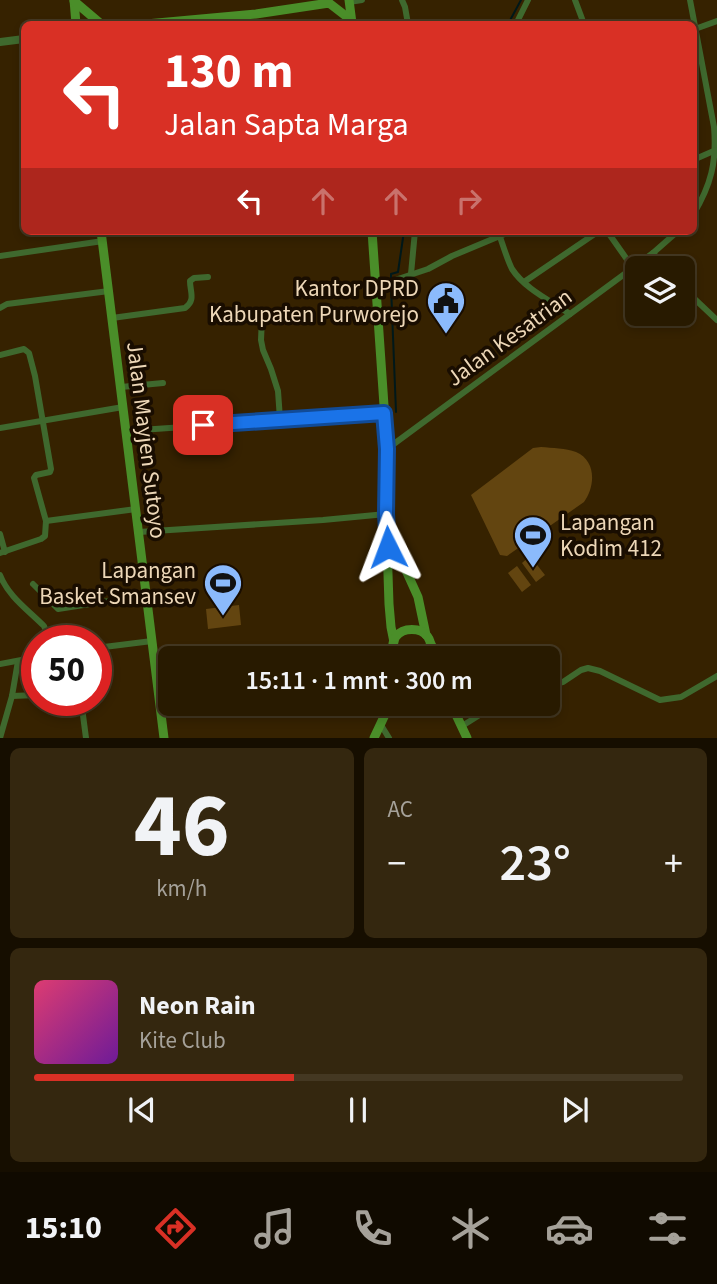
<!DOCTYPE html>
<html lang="id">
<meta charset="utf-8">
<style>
body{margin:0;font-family:"Source Sans 3",sans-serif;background:#34270f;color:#f1f3f6;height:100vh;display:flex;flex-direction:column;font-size:26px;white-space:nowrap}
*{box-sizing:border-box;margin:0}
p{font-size:23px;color:#a5a199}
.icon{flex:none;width:38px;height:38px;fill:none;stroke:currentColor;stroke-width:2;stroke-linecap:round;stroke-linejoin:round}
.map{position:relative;height:738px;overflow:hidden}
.panel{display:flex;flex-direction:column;gap:10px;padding:10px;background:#160e00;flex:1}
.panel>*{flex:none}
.banner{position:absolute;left:21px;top:21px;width:676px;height:214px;border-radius:10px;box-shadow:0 4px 10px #0003,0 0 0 2px #443822;background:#d93025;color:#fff;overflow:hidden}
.fabs{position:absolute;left:625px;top:256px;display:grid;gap:14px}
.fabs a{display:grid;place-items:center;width:70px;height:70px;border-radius:10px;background:#281a00;box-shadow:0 4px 10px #0003,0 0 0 2px #443822;font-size:35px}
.speed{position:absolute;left:21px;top:625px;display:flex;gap:14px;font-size:35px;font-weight:700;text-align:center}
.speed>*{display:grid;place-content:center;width:91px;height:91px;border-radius:50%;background:#281a00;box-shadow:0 4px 10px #0003,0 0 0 2px #443822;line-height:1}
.speed .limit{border:10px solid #d22;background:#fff;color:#111}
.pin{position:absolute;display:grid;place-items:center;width:60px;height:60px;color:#fff;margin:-30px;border-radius:14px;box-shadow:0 4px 10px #0006}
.me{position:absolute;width:77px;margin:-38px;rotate:357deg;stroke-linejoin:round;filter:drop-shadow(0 0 5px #0008)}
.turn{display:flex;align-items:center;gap:24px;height:147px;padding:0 28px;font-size:32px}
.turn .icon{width:91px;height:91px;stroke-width:2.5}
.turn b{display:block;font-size:49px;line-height:60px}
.lanes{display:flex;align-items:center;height:66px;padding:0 28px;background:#0003;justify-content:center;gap:35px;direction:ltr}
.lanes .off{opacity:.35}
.big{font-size:52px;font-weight:600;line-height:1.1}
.panel .widget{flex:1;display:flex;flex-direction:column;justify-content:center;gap:10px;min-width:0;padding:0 24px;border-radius:10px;background:#34270f}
.panel .dial{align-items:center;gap:0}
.dial b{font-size:91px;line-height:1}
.song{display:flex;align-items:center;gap:21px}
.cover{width:84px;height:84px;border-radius:10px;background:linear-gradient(135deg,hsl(340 70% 55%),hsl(280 70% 35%))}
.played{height:7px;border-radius:4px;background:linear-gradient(90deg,#d93025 40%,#443822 40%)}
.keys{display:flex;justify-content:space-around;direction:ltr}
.heat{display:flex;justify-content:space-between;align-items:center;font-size:38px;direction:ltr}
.panel .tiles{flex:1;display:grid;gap:10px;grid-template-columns:1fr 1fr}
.widget:last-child{grid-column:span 2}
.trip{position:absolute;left:158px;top:646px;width:402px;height:70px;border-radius:10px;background:#281a00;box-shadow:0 4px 10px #0003,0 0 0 2px #443822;font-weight:600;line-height:70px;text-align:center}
.dock{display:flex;height:112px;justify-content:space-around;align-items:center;background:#100a00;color:#a5a199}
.dock .icon{width:49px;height:49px}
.dock .current{color:#d93025}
.dock b{font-size:32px;color:#f1f3f6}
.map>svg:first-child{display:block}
.green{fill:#634510}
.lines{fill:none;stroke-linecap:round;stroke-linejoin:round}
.stream{stroke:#001819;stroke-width:2}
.minor{stroke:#3f692e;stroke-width:6}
.tertiary{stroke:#3f692e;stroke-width:8}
.secondary{stroke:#4a8e29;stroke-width:9}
.route-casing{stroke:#114b97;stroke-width:18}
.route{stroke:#1a73e8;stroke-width:12}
.labels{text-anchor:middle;stroke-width:7;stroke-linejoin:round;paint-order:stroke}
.poi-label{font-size:23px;fill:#edd7b7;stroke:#190d00;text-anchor:end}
.street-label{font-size:23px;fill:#edd7b7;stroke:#190d00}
</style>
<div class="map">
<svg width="717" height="738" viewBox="0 0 717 738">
<rect width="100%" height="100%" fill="#362200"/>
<g class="green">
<path d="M 541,447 C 552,448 566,448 576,452 C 597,461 595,487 584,502 L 507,556 L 500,555 L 471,495 L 533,448 Z"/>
<polygon points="530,556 545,575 536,582 522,563"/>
<polygon points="517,566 531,585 522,592 508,573"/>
<polygon points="239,605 241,625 208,629 206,609"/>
</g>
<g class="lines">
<g class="stream">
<polyline points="508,24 521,0"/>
<polyline points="391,280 391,274 398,272 404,231"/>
<polyline points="391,286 396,412"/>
</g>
<g class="minor">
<polyline points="402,0 405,7 408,24"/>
<polyline points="575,0 584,24"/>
<path d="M 690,0 L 714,127 C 717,162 711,185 693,215"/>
<polyline points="349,2 362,0"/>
<polyline points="516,24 528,0"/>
<polyline points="695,29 717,21"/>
<polyline points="693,160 716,150"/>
<polyline points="607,231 633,268"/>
<path d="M 500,237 C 504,248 507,259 512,269 C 525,289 551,301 570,314"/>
<polyline points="653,253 666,268"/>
<polyline points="0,256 103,241"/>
<polyline points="411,274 415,231"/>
<polyline points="524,282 599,231"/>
<polyline points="682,287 717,320"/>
<polyline points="376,290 398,279 428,269 452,256 512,231"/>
<polyline points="0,308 7,304 109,291"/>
<path d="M 112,318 L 185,308 C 196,300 190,292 190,281 L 194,278 L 208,277"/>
<polyline points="262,318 261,340 263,350 271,369 278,391 280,419"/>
<polyline points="0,355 24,349 29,353 35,376 51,469 50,472 36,475 34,478 46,521 45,536 41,539 0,553"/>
<polyline points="121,387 163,383"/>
<polyline points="0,428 123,407"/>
<polyline points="126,431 384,413"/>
<polyline points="387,449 653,253 678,231"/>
<polyline points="46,521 136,509"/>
<polyline points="139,532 323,520 386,514"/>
<polyline points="0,534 5,552"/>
<path d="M 0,575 C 8,596 28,610 44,626 L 46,631 L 45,640"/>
<polyline points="33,584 58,609 147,595"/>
<polyline points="96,648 152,641"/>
<polyline points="0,664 37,657"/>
<polyline points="548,685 563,682 581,670 588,668 600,671 660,700 681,697 717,676"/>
<polyline points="12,696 37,695"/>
<polyline points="81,700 86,738"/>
<polyline points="381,725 389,738"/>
<polyline points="462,726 497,704"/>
<polyline points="0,738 12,696 18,661"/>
</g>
<polyline class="tertiary" points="0,42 24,39"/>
<g class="secondary">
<polyline points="74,0 76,24"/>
<polyline points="349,0 352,23"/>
<polyline points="74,1 101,24"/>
<polyline points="146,24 256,14 329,3 351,20"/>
<polyline points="101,231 164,738"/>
<polyline points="372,231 387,449 386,514 389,604 391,627 394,642"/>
<polyline points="389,533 418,597 426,635"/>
<polyline points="431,644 438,658"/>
<path d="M 396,658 C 378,620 446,620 427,658"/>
<polyline points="451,704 467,738"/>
<polyline points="374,738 390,704"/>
</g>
</g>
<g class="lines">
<g class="route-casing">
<polyline id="route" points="203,425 384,413 387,449 386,514 388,547"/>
</g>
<use href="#route" class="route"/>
</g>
<defs>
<g id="civic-pin" transform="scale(2.0125)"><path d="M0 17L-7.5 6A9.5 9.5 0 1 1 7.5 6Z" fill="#8bbafc" stroke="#190d00"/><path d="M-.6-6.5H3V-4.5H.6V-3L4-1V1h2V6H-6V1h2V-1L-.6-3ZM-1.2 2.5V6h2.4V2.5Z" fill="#111"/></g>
<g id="stadium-pin" transform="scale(2.0125)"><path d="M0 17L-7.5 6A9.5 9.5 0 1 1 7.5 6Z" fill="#8bbafc" stroke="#190d00"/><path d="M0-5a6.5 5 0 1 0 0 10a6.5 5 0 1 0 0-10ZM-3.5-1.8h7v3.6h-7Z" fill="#111"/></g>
</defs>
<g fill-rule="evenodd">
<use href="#civic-pin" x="446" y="301"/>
<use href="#stadium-pin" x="533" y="535"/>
<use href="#stadium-pin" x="223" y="583"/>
</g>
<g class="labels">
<g class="poi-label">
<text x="419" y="296">Kantor DPRD<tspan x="419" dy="26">Kabupaten Purworejo</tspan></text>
<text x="560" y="530" text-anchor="start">Lapangan<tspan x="560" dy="26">Kodim 412</tspan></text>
<text x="196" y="578">Lapangan<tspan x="196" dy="26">Basket Smansev</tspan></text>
</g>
<g class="street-label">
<text transform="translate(509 337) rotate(-36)" y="8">Jalan Kesatrian</text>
<text transform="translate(147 440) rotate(83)" y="8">Jalan Mayjen Sutoyo</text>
</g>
</g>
</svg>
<div class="fabs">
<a><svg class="icon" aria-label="layers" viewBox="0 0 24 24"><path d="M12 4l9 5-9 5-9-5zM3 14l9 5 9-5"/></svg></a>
</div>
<div class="speed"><div class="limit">50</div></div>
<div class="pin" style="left:203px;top:425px;background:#d93025"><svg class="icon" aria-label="arrive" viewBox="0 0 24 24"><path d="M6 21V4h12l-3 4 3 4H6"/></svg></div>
<svg class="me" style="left:388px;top:547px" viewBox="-20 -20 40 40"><path d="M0-17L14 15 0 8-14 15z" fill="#1a73e8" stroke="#fff" stroke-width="4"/></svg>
<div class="trip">15:11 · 1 mnt · 300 m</div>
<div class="banner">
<div class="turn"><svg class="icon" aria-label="left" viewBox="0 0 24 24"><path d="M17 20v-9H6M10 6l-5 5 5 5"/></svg><div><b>130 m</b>Jalan Sapta Marga</div></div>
<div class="lanes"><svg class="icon" aria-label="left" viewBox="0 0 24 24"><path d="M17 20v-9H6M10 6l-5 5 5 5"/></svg><svg class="icon off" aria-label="ahead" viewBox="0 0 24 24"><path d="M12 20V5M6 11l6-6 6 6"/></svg><svg class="icon off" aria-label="ahead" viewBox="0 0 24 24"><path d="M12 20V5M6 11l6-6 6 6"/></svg><svg class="icon off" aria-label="right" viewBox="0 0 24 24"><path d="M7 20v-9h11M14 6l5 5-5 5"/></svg></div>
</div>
</div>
<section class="panel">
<div class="tiles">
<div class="widget dial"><b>46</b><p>km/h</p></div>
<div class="widget"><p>AC</p>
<div class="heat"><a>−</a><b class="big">23°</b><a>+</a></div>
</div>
<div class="widget">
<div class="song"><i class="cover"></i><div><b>Neon Rain</b><p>Kite Club</p></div></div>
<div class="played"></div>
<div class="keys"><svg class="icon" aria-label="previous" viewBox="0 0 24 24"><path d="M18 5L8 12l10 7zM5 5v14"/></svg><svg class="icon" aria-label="pause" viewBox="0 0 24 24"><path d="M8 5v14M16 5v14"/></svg><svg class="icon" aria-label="next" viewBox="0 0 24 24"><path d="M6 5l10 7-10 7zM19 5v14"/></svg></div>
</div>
</div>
</section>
<nav class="dock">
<b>15:10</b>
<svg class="icon current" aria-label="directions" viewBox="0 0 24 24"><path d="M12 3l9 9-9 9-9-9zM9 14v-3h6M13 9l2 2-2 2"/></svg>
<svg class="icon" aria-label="music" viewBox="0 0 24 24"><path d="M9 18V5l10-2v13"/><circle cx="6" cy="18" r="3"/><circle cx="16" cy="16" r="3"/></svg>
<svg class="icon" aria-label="phone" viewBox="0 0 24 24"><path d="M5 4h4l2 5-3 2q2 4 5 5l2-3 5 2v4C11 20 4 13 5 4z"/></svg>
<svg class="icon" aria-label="climate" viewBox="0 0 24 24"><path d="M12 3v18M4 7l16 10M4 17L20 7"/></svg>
<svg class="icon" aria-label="car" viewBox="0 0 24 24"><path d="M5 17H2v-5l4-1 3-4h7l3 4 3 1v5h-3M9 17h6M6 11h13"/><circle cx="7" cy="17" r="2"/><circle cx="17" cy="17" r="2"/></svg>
<svg class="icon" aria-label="filters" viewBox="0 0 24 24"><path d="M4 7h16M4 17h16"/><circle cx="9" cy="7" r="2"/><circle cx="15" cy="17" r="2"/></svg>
</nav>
